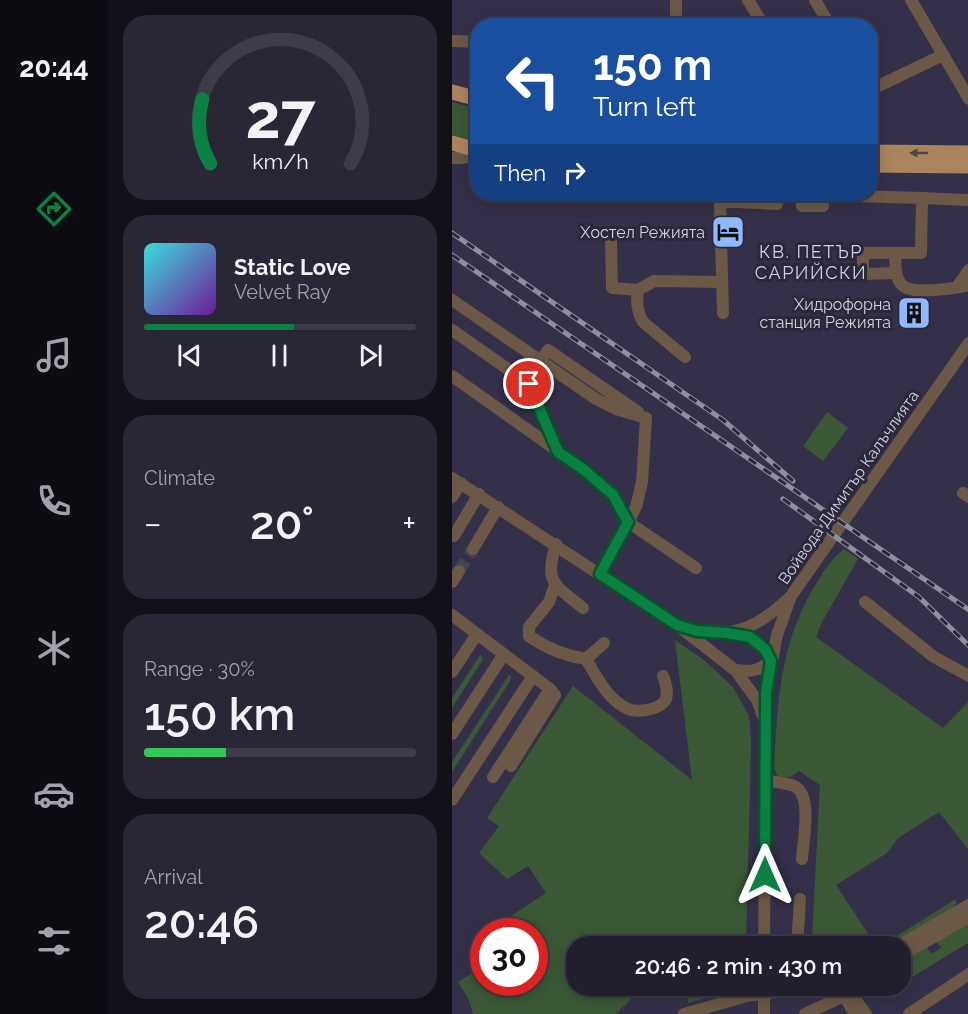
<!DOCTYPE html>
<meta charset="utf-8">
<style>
body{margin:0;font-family:Raleway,sans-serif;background:#292735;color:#f1f3f6;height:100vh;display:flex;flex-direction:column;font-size:22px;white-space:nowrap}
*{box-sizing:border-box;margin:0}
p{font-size:20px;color:#a2a2aa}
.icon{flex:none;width:33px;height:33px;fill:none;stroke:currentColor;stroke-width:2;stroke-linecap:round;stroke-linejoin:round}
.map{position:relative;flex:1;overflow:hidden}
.details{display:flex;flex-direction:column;gap:15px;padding:15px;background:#121019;width:344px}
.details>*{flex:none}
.hud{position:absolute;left:18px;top:18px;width:408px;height:183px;border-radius:24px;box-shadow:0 3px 15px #0003,0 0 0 2px #3e3c49;background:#1a4fa0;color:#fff;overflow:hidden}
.speed{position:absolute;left:18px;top:918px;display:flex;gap:12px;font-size:30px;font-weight:700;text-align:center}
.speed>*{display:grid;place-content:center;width:78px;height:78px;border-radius:50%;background:#211e2d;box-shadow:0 3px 15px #0003,0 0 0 2px #3e3c49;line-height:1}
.speed .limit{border:9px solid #d22;background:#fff;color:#111}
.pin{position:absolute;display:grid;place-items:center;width:51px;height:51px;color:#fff;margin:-26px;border:3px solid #fff;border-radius:50%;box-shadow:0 2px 6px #0007}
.me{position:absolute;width:66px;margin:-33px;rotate:0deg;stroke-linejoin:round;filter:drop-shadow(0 0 4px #0008)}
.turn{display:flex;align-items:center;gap:21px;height:126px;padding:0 24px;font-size:27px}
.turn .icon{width:78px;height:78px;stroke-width:2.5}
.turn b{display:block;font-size:42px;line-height:51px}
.then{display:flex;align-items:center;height:57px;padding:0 24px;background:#0003;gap:12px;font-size:22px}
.big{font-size:45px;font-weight:600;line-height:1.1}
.details .card{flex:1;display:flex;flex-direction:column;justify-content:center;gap:9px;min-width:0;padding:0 21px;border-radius:24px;background:#292735}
.details .dial{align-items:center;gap:0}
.dial svg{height:156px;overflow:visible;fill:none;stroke:#3e3c49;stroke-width:7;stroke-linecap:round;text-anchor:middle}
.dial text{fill:#f1f3f6;stroke:none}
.song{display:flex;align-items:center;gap:18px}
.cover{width:72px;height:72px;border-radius:9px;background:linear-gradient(135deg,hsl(180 70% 55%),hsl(280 70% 35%))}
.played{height:6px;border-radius:3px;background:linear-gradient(90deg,#0b8043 55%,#3e3c49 55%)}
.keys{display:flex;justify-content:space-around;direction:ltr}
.heat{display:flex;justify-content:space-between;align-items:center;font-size:33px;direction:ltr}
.charge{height:9px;border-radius:4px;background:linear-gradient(90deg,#34c759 30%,#3e3c49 0)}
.trip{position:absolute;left:114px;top:936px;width:345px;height:60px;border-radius:24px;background:#211e2d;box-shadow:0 3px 15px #0003,0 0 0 2px #3e3c49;font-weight:600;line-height:60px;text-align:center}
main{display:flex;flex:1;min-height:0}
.dock{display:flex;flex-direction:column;width:108px;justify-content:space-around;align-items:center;background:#0d0c12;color:#a2a2aa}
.dock .icon{width:42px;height:42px}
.dock .active{color:#0b8043}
.dock b{font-size:27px;color:#f1f3f6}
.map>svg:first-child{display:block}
.built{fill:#35304a;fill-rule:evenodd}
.green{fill:#3a5835}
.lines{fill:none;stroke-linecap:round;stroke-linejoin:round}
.minor-tunnel{stroke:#454254;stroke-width:12;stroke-dasharray:12 6;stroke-linecap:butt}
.minor{stroke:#6b5846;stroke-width:12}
.major{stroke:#aa845d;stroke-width:15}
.rail-casing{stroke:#918e9e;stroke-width:5}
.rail{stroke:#2c283c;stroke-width:3;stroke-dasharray:9;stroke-linecap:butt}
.oneway{fill:#524446}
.route-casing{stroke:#07532c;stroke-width:15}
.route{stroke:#0b8043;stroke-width:10}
.labels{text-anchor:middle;stroke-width:6;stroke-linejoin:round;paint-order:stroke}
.poi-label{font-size:16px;fill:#d4d2df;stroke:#2c283c;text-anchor:end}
.street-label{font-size:16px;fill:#d4d2df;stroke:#2c283c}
.neighbourhood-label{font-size:18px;letter-spacing:1.5px;fill:#d4d0ea;stroke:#2c283c}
</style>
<main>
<nav class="dock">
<b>20:44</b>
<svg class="icon active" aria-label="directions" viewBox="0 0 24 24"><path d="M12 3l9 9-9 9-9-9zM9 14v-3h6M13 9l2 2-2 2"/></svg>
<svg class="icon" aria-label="music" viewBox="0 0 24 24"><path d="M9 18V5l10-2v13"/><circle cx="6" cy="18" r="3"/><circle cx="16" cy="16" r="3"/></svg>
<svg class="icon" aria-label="phone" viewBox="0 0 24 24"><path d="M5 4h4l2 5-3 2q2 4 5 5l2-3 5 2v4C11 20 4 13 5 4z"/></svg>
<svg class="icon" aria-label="climate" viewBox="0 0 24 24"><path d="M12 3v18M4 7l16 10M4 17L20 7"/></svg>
<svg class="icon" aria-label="car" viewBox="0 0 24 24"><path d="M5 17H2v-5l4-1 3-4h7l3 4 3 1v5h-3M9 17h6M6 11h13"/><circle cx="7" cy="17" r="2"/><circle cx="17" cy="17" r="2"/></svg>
<svg class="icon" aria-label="filters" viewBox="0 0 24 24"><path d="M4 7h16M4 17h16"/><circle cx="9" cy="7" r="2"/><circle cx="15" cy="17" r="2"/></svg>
</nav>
<section class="details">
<div class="card dial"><svg viewBox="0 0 100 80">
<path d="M14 69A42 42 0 1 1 86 69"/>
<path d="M14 69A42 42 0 0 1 10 36" stroke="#0b8043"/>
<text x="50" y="56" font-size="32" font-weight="700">27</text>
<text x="50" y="72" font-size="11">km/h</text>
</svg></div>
<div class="card">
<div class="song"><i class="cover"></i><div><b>Static Love</b><p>Velvet Ray</p></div></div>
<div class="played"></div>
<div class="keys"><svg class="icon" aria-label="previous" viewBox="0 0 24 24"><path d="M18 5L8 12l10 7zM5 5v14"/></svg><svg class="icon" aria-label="pause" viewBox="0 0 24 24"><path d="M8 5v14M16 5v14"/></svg><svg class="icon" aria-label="next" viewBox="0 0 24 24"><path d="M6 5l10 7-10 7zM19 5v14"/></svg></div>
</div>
<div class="card"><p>Climate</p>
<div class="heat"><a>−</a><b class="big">20°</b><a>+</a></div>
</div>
<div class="card"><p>Range · 30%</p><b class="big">150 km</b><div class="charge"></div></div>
<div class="card"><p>Arrival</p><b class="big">20:46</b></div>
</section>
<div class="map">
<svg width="517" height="1014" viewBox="0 0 517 1014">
<rect width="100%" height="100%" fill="#2c283c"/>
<path class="built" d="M 0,0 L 516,0 L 516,1014 L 0,1014 ZM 26,26 L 418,26 L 418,194 L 26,194 ZM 32,932 L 82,932 L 82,982 L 32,982 ZM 124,946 L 448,946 L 448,986 L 124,986 Z"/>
<g class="green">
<polygon points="0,102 25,109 25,141 0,135"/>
<polygon points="375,412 396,428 371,461 351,446"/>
<path d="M 392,549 L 406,559 L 370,622 L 364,637 L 491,728 L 516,702 L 516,849 L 487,812 L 446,838 L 435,853 L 384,885 L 415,932 L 419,940 L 418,946 L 386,946 L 383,939 L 360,937 L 368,785 L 347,771 L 338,777 L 326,777 L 322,769 C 325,706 328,644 361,589 C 371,572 377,561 392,549 Z"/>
<polygon points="223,640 252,660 281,687 297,716 299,741 294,946 239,946 239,938 231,946 124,946 124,986 192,986 164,1014 21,1014 16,998 6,982 31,966 32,982 82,982 82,932 70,931 59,916 94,893 76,866 55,879 27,853 47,826 35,818 121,686 240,780"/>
<polygon points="28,655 31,657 30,661 0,708 0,698"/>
<polygon points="57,675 59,677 58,681 0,772 0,762"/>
<polygon points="504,899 504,904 500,909 438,944 432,944"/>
<polygon points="516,921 516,943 450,983 449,960 474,946 480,954 489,948 484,941"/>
<polygon points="237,986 290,986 289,988 236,1003"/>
</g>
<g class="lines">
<polyline class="minor-tunnel" points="7,571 21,549"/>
<g class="minor">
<polyline points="224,0 224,26"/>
<polyline points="296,0 312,26"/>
<polyline points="363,0 378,26"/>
<polyline points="459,0 517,99"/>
<polyline points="0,41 26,42"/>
<polyline points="418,90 491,55"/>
<polyline points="0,158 10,158 26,153"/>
<polyline points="286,194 285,202 325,204"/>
<polyline points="350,194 350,206 371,206 370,194"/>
<path d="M 398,194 L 401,196 L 470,198 L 469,253 L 443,253 C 443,288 449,292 483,290 C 494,289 506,288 517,285"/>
<polyline points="470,198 517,200"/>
<polyline points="159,241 160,288 186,290"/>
<polyline points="443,273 411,274 411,253 443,253"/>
<polyline points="505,287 517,270"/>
<polyline points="0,300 144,399 164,409 194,418 190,482 184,507 148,574"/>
<polyline points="271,313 268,202 285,202"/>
<polyline points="0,330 77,384 106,451"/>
<path d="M 233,357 L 191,322 C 185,312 184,301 186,290 L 202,281 L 270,282"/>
<polyline points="88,361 96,350 186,412"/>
<polyline points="0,376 131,469 161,495 176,522 244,568"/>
<polyline points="0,478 225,625 283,670 305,700 311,716"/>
<polyline points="511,493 517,497"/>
<polyline points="0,497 9,483"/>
<polyline points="2,536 27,494"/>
<path d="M 104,544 C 92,583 102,584 131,608"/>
<polyline points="21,549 46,507"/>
<polyline points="0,582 7,571"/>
<path d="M 103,585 L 97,602 L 77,627 L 77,636 C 94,648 114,656 134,659 L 152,643"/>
<polyline points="413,602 482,657 517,676"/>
<polyline points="0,615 98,689 103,695 59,766"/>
<path d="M 233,628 C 278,641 306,628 338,597"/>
<path d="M 282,634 C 302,638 310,641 319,661"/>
<path d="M 134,659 C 145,677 155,699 176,709 C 185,713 209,710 214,699 C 216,692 214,682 211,676"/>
<path d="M 283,670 C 299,672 306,671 319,661"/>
<polyline points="0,672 25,634"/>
<polyline points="0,734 52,654"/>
<polyline points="41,777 98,689"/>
<path d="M 313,780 C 322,782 334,783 342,786 C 361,794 351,842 350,859"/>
<polyline points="0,800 81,676"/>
<polyline points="312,946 314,693 325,635 339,596 517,343"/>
<polyline points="345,946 348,899"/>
<polyline points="446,946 517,905"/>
<polyline points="448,956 517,917"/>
<polyline points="378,986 392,996 403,1014"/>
<polyline points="232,1014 295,996 366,986"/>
<polyline points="312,1014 312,986"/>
<polyline points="353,1014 392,996 400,995 414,1014"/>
<polyline points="457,1014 517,974"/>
</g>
<g class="major">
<polyline points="0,92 26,99"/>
<polyline points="0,143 26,150"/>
<polyline points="418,152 517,153"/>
<polyline points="418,165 517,166"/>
</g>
<g class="rail-casing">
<g id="rail">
<polyline points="0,233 271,420 341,481"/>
<polyline points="0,255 517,610"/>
<polyline points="331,499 467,597 517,646"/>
</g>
</g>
<use href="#rail" class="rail"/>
</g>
<defs><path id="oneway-solid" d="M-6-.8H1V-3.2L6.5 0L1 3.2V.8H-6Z" transform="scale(1.5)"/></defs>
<use class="oneway" href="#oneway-solid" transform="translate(467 153) rotate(-180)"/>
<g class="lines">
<g class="route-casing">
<polyline id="route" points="77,384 106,452 131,469 161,495 176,522 148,574 225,625 245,631 275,633 298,637 313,649 319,661 314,693 313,875"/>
</g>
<use href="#route" class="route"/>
</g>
<defs>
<g id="hotel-square" transform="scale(1.725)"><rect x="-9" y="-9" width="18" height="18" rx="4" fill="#90b8fd" stroke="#2c283c"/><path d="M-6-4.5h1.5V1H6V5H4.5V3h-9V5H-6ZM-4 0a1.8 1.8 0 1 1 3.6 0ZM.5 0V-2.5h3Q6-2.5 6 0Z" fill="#111"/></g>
<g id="building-square" transform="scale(1.725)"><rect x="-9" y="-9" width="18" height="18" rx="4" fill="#90b8fd" stroke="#2c283c"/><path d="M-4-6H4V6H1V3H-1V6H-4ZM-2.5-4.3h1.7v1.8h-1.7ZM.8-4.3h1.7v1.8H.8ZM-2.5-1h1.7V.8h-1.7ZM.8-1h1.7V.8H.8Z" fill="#111"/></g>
</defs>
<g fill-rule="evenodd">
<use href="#hotel-square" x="276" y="232"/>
<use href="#building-square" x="462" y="313"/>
</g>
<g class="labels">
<g class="poi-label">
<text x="253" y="238">Хостел Режията</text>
<text x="439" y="310">Хидрофорна<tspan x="439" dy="18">станция Режията</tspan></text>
</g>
<g class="street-label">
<text transform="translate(396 487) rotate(-55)" y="6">Войвода Димитър Калъчлията</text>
</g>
<g class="neighbourhood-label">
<text x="359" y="258">КВ. ПЕТЪР<tspan x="359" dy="21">САРИЙСКИ</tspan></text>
</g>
</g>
</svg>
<div class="speed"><div class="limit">30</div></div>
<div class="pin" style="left:77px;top:384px;background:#d93025"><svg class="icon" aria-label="arrive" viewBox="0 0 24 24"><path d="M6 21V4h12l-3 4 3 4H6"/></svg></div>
<svg class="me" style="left:313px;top:875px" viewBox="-20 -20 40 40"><path d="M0-17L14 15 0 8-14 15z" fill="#0b8043" stroke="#fff" stroke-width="4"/></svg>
<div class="trip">20:46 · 2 min · 430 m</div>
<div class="hud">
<div class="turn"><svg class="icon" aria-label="left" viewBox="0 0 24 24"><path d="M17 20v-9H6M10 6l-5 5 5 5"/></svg><div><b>150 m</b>Turn left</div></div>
<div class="then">Then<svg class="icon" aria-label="right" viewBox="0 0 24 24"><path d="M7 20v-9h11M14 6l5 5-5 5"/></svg></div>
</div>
</div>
</main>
